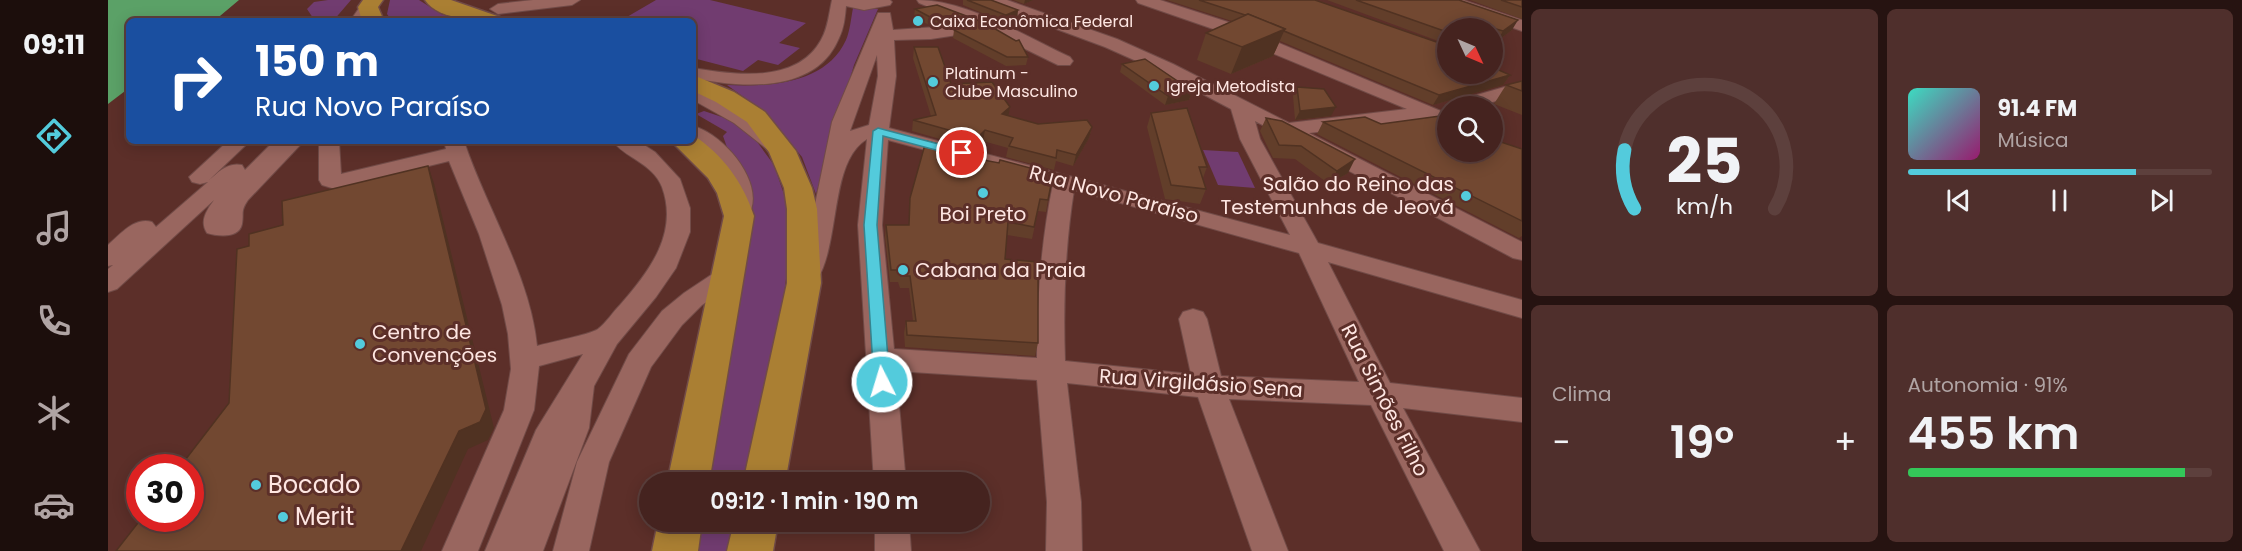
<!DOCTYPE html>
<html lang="pt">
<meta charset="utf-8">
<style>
body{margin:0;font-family:Poppins,sans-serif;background:#4f2f2c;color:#f1f3f6;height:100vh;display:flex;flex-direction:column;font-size:22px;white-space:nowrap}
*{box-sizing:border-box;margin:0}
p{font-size:20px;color:#b0a4a4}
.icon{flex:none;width:33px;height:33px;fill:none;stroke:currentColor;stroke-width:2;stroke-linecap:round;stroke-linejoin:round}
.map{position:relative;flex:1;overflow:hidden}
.drawer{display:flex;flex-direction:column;gap:9px;padding:9px;background:#261311;width:720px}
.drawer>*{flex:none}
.top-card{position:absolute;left:18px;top:18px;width:570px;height:126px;border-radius:9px;box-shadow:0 3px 15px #0003,0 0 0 2px #5d403d;background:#1a4fa0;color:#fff;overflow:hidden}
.needle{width:39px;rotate:134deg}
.buttons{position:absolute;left:1329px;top:18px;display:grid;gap:12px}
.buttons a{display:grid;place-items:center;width:66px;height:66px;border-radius:50%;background:#45231f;box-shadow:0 3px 15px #0003,0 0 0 2px #5d403d;font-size:30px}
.speed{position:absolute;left:18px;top:454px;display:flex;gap:12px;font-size:30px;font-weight:700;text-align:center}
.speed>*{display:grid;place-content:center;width:78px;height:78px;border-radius:50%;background:#45231f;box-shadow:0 3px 15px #0003,0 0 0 2px #5d403d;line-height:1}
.speed .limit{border:9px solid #d22;background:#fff;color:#111}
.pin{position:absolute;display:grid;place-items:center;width:51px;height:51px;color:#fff;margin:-26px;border:3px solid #fff;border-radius:50%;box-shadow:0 2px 6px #0007}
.me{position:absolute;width:66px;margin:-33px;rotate:355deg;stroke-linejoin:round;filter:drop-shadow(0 0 4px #0008)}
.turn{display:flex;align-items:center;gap:21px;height:126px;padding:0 30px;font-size:27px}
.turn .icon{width:78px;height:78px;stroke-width:2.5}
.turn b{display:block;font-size:42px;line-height:51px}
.big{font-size:45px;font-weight:600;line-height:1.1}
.drawer .card{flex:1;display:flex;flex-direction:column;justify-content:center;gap:9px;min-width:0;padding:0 21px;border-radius:9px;background:#4f2f2c}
.drawer .dial{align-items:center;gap:0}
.dial svg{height:156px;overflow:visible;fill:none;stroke:#5d403d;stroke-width:7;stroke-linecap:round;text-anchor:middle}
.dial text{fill:#f1f3f6;stroke:none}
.song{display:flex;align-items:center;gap:18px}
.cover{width:72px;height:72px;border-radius:9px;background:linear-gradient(135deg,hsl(170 70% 55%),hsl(320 70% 35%))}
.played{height:6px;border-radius:3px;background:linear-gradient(90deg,#53cbdc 75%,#5d403d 75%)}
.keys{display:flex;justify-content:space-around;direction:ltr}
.heat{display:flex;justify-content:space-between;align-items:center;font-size:33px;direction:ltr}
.charge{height:9px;border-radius:4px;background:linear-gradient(90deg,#34c759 91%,#5d403d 0)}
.drawer .tiles{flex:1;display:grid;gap:9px;grid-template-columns:repeat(2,1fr)}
.trip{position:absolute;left:531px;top:472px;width:351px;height:60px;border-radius:30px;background:#45231f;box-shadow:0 3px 15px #0003,0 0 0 2px #5d403d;font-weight:600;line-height:60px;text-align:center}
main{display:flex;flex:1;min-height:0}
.tab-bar{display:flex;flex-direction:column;width:108px;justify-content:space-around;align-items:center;background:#1c0e0c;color:#b0a4a4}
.tab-bar .icon{width:42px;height:42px}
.tab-bar .active{color:#53cbdc}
.tab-bar b{font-size:27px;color:#f1f3f6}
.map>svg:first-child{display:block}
.green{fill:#713c70}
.water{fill:#5ba167}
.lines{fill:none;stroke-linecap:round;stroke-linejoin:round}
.minor-casing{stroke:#714b47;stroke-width:2}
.major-casing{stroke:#714b47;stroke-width:3}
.minor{fill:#99665f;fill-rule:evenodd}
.major{fill:#aa7f33;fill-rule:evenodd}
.wall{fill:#623e2a}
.shaded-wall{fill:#503222}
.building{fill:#724831;stroke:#503222;stroke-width:1.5}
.route{fill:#53cbdc;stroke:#36848f;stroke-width:1.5}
.poi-dot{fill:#53cbdc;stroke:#5c2f29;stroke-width:2}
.labels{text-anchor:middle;stroke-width:6;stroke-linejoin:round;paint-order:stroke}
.far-poi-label{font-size:16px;fill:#fee6e2;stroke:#5c2f29;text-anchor:start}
.poi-label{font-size:20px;fill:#fee6e2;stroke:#5c2f29;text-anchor:start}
.street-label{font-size:20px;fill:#fee6e2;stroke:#5c2f29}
.near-poi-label{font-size:24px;fill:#fee6e2;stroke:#5c2f29;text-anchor:start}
</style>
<main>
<nav class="tab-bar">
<b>09:11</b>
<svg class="icon active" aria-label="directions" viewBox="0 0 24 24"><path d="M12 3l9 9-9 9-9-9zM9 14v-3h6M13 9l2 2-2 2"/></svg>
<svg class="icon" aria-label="music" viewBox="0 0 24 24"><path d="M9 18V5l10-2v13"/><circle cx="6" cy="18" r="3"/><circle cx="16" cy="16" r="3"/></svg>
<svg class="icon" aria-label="phone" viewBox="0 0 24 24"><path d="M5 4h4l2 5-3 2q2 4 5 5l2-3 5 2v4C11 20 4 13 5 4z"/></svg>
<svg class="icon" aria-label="climate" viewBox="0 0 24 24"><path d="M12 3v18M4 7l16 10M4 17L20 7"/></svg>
<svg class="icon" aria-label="car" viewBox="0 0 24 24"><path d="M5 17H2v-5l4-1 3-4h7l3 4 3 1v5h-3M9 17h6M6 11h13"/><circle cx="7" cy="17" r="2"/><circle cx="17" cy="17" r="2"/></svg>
</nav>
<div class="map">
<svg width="1414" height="551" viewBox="0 0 1414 551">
<rect width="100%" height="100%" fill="#5c2f29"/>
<g class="green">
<polygon points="220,0 243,0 225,21 207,21 199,9 206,2"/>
<polygon points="282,0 311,0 333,14 356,21 284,21 279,14"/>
<polygon points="548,0 602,0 698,23 671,43 692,48 670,65 650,60 635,71 585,58 585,21 512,21"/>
<path d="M 745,8 L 770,9 L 746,65 L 708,194 L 694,157 L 658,113 L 619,85 C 661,87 718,84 738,40 C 742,31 743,18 745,8 Z"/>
<polygon points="596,111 623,120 644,135 666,165 681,209 682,248 669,348 638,483 600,483 642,213 615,136 619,132 588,114"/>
<polygon points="1095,150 1130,152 1147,188 1110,185"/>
<polygon points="594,522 630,522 623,551 589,551"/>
</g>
<polygon class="water" points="0,0 131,0 106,21 21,21 21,88 0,104"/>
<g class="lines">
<g class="minor-casing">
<g id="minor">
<polygon points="425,0 472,0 464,5 390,14 382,9 390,4"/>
<path d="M 724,0 L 782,0 L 784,2 L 782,5 L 756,10 L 738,6 C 737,17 736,28 731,38 C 708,94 634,88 585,78 L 585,68 C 626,75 689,84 713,40 C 720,28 721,13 724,0 Z"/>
<path d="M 809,0 C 859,0 917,36 962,57 L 965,61 L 962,65 L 950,65 L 880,31 L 811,3 Z"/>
<path d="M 876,0 L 899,0 L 1009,39 L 1065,64 L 1181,123 L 1299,109 L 1111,31 L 1030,3 L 1028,0 L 1052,0 L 1123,23 L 1340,114 L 1340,129 L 1319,119 L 1201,133 L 1414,242 L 1414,260 L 1405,258 L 1147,121 L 1152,139 L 1210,243 L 1414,300 L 1414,318 L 1220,262 L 1282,383 L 1414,398 L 1414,422 L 1295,408 L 1372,551 L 1336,551 L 1263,405 L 1121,399 L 1180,551 L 1144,551 L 1090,397 L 959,383 L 973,502 L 974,551 L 938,551 L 939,502 L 929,380 L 788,371 L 798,483 L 766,483 L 750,225 L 759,139 C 721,162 733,241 709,280 L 700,282 L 691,280 L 687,274 L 696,258 L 724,122 L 770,13 L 782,13 L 785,30 L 843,26 L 851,31 L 849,35 L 823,39 L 786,40 L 788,76 L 781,128 L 1182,235 L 1132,139 L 1123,109 L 1053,72 L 997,47 L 878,3 ZM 769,55 L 770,76 L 761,125 L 742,131 ZM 780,140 L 945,184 C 933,242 929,299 929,358 L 786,349 L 774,225 ZM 966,190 L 1191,253 L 1251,382 L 1113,376 L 1099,319 L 1095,312 L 1085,309 L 1075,312 L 1071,319 L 1083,374 L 957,361 C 955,303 957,247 966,190 Z"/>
<polygon points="1332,0 1355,0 1414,20 1414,31 1334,3"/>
<polygon points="260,2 268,7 258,21 242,21 254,4"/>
<polygon points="1414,82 1414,94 1370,106 1341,106 1344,102"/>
<polygon points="585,86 640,115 677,146 674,150 667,152 660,150 626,123 585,100"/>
<path d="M 585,126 C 616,134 661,186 639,218 L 631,220 L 623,218 L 619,213 C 623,182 613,156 585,140 Z"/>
<path d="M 120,141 L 142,141 L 100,181 C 111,172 119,162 134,165 L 137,170 L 166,141 L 196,141 L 140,200 C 132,212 136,212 134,224 C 131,239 109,236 99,233 C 91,221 99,210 106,200 L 9,289 L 0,292 L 0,269 L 5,265 L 0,266 L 0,245 C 13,234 26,217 44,222 L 48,227 L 100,182 L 92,184 L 84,182 L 81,177 Z"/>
<path d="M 211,141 L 231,141 L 233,174 L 338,149 L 336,141 L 356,141 C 378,208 422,275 429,346 C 442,342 481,335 490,329 C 498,323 505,312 512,305 C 541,272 571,233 554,187 C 545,163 515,157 505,141 L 530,141 L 547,152 L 572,179 L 582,208 L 582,232 L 568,268 L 548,297 L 509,344 L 486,386 L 481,428 L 435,551 L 377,551 L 428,430 L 475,354 L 431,366 L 426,410 L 370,551 L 334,551 L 396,410 L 403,369 L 400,334 L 394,305 L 371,234 L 341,161 L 227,189 L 214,185 L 211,180 Z"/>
<polygon points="621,266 630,269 634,275 630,281 594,305 574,325 543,367 501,462 481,551 445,551 469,462 521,354 554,311 576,293 612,269"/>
<polygon points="767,522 801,522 803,551 767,551"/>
</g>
</g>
<g class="major-casing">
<g id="major">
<polygon points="255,0 275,0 270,7 276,21 254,21 250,7"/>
<path d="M 317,0 L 343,0 L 392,17 L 396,21 C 373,21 331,21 317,0 Z"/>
<polygon points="585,75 626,92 657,112 688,151 704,188 709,209 713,283 677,483 635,483 679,283 679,209 676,188 661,152 639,122 608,102 585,91"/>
<path d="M 585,135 C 615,155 635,182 646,216 L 601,483 L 559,483 L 616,216 L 609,193 L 600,178 L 563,141 L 585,141 Z"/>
<polygon points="550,522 594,522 590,551 544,551"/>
<polygon points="626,522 670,522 665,551 619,551"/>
</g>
</g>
<use href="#minor" class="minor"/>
<use href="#major" class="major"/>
</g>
<g class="wall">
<polygon points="855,0 883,0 910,10 909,17 899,21 898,23 855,5"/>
<polygon points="905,0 925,0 916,4"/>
<polygon points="1059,0 1207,0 1402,75 1395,85 1325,105 1172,41 1165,56 1123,74 1089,60 1098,33 1124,21"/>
<polygon points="1219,0 1351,0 1404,30 1389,41 1384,40 1384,28 1340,28 1340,39 1333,42"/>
<polygon points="1362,0 1414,0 1414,19"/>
<polygon points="829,5 920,57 918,65 898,66 845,38 846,30 850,28 844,24 821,25 806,17 807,9"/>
<polygon points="806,47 843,84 902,107 900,116 930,124 984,127 981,138 965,166 948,161 946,170 898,157 900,148 875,141 867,149 804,131 805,120 823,116 805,58"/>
<polygon points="1014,64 1084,91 1081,100 1057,105 1012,72"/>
<polygon points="1414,81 1414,115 1386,104 1398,85"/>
<polygon points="1189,87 1223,116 1187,120 1185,96"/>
<polygon points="1043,113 1099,167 1095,178 1098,189 1092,204 1057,199 1039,127"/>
<polygon points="1158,118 1240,173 1221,184 1187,159 1165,158 1152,131"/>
<polygon points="1215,122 1340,152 1414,149 1414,236 1411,238 1209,134"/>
<polygon points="854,150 854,156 940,200 938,212 930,211 924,239 899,235 897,259 930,343 927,356 797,347 796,333 798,321 805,321 801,288 792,288 790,282 782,282 777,237 778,225 801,225 802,198"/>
</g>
<g class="shaded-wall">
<polygon points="917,0 925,0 916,4"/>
<polygon points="910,10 909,17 899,21 900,16 898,15"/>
<polygon points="1410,20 1404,30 1389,41 1395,31"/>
<polygon points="1361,21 1356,28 1346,28"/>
<polygon points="1177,29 1165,56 1123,74 1134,47"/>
<polygon points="1339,32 1340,32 1340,39 1333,42"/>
<polygon points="1402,75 1395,85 1325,105 1331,95"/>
<polygon points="1084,91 1081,100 1057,105 1060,96"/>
<polygon points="902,107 900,118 894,114"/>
<polygon points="1228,107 1223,116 1187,120 1192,111"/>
<polygon points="984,127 981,138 965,166 968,155"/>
<polygon points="877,130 875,141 867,149 869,138"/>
<polygon points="1247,159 1240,173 1221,184 1229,171"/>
<polygon points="320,166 326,183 386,428 380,440 360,449 313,551 293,551 351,431"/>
</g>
<g class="building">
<polygon points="859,0 883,0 910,10 898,15 900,16"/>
<polygon points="1091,0 1207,0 1340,46 1340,74 1384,74 1384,67 1402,75 1331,95 1176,31 1177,29 1140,14 1137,15"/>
<polygon points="1248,0 1351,0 1410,20 1395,31 1361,21 1346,28 1340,28 1339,32"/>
<polygon points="1393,0 1414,0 1414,7"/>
<polygon points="829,5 877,23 908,41 911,40 920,57 899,57 846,30 852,28 854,22 845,16 822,17 807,9"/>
<polygon points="1140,14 1177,29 1134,47 1098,33"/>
<polygon points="806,47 830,47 843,84 884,82 902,107 894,114 930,124 979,120 984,127 968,155 949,150 948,158 901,146 905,138 877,130 869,138 805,120 828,115"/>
<polygon points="1037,59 1084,91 1060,96 1014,64"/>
<polygon points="1414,81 1414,91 1398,85"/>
<polygon points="1189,87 1216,89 1228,107 1192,111"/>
<polygon points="1079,108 1099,167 1091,167 1098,189 1063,185 1043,113"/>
<polygon points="1332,116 1340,120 1340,152 1384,152 1384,142 1387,140 1414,149 1414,221 1215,122 1257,117 1273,124"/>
<polygon points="1158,118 1174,121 1247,159 1229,171 1193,146 1171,145"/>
<polygon points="818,141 854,150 849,155 891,163 892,160 945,174 940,200 932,199 926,227 900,222 897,259 930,262 930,343 799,335 798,321 808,321 802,276 793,276 792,270 783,270 778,225 801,225 802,198"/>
<polygon points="320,166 378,409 372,422 351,431 293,551 8,551 33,519 82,519 82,468 71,468 121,403 129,249 141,246 141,234 175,225 174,201"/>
</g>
<polygon class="route" points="770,128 857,151 859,153 854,157 775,136 769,225 782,382 779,386 768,386 766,382 756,225 765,131"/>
<g class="poi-dot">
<circle cx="810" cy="21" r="6"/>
<circle cx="825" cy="82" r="6"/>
<circle cx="1046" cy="86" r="6"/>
<circle cx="875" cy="193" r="6"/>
<circle cx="1358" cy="196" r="6"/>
<circle cx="795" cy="270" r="6"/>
<circle cx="252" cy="344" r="6"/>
<circle cx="148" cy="485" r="6"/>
<circle cx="175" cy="517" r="6"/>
</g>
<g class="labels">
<g class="far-poi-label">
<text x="822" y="27">Caixa Econômica Federal</text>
<text x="837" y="79">Platinum -<tspan x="837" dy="18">Clube Masculino</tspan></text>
<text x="1058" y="92">Igreja Metodista</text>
</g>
<g class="poi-label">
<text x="1346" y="191" text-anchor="end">Salão do Reino das<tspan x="1346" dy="23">Testemunhas de Jeová</tspan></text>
<text x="875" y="221" text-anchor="middle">Boi Preto</text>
<text x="807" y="277">Cabana da Praia</text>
<text x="264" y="339">Centro de<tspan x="264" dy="23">Convenções</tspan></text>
</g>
<g class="street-label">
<text transform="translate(1006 194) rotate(15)" y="7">Rua Novo Paraíso</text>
<text transform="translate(1093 383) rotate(4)" y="7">Rua Virgildásio Sena</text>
<text transform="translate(1277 400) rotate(63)" y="7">Rua Simões Filho</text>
</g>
<g class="near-poi-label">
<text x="160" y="493">Bocado</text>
<text x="187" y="525">Merit</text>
</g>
</g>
</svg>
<div class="buttons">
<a><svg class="needle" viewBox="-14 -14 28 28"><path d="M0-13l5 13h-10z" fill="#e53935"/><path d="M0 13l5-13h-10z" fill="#b0a4a4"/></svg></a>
<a><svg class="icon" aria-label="search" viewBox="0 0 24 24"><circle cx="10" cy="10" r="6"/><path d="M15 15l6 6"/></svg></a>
</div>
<div class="speed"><div class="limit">30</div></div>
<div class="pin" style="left:854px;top:153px;background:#d93025"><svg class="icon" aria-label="arrive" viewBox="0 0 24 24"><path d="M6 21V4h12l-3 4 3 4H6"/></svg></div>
<svg class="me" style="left:774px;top:382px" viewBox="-20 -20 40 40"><circle r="17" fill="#53cbdc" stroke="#fff" stroke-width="3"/><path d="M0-11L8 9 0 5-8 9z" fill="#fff"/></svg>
<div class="trip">09:12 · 1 min · 190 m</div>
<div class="top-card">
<div class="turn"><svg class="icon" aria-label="right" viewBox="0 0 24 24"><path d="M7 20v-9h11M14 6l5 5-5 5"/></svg><div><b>150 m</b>Rua Novo Paraíso</div></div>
</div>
</div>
<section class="drawer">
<div class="tiles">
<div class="card dial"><svg viewBox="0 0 100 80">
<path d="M14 69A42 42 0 1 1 86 69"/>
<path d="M14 69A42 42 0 0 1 9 39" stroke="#53cbdc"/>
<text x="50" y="56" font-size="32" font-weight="700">25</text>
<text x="50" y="72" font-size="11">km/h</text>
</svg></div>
<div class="card">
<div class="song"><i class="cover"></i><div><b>91.4 FM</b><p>Música</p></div></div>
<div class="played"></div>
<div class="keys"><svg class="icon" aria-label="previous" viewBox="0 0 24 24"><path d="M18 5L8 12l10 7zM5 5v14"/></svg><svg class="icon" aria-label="pause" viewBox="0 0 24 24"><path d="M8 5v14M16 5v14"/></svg><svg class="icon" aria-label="next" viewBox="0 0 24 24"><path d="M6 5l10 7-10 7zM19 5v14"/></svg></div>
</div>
<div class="card"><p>Clima</p>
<div class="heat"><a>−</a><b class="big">19°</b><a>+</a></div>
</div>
<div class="card"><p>Autonomia · 91%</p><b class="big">455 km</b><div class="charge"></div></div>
</div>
</section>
</main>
